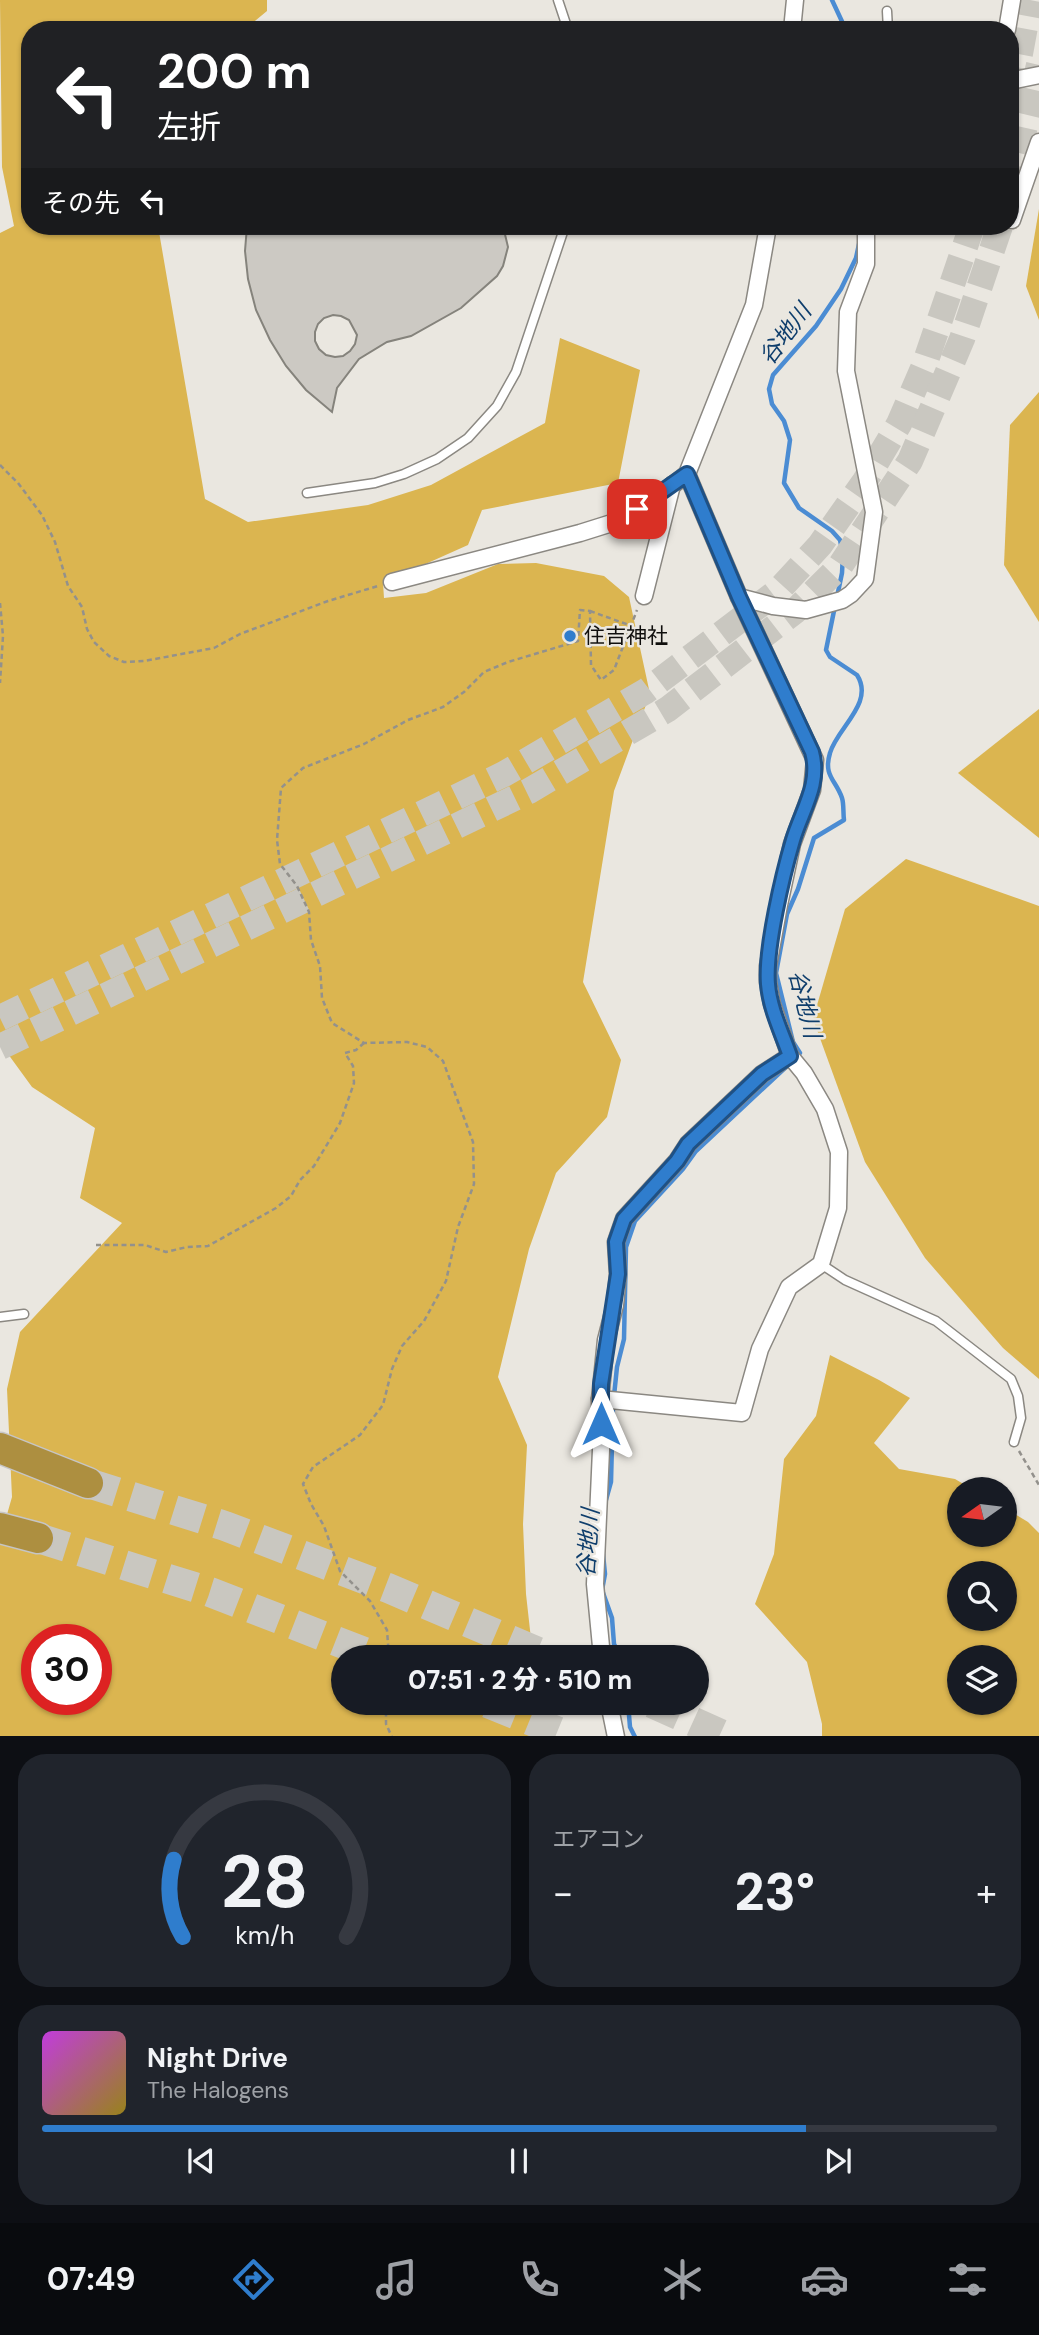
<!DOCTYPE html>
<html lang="ja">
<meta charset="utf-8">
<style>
body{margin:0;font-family:"DM Sans","Noto Sans JP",sans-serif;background:#20242c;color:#f1f3f6;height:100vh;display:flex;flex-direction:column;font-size:26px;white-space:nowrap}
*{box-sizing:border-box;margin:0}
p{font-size:23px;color:#9ea1a6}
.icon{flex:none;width:38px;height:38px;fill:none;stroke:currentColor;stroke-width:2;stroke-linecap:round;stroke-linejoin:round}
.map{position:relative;height:1736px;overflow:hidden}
.sheet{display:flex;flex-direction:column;gap:18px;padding:18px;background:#0d0f14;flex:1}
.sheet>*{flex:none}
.hud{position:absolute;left:21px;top:21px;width:998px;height:214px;border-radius:28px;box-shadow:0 2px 5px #0004;background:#202124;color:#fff;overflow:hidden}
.needle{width:46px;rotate:256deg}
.tools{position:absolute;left:947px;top:1477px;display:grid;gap:14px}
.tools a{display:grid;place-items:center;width:70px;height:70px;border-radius:50%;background:#171b24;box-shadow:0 2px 5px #0004;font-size:35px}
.speed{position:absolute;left:21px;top:1624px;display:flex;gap:14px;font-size:35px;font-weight:700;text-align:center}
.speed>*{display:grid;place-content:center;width:91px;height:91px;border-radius:50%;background:#171b24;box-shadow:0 2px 5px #0004;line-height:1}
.speed .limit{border:10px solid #d22;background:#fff;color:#111}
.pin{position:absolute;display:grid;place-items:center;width:60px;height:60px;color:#fff;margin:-30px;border-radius:14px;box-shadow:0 4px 10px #0006}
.me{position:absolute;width:77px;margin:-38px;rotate:0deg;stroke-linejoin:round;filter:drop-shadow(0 0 5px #0008)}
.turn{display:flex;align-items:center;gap:24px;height:147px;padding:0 21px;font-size:32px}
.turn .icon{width:91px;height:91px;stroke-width:2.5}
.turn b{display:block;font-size:49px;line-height:60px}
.then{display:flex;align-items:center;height:66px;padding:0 21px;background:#0003;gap:14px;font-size:26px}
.big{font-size:52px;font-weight:800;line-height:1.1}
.sheet .card{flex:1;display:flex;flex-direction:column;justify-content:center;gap:10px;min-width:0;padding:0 24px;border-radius:28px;background:#20242c}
.sheet .dial{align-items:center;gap:0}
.dial svg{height:182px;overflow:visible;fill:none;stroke:#363941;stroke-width:7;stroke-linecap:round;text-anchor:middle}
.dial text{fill:#f1f3f6;stroke:none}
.song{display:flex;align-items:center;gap:21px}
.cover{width:84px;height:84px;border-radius:10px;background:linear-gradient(135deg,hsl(290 70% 55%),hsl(50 70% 35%))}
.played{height:7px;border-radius:4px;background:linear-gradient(90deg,#2f7dcd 80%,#363941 80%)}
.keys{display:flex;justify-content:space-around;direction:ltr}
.heat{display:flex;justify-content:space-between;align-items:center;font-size:38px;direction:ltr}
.sheet .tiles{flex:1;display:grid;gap:18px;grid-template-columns:1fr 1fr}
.card:last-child{grid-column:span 2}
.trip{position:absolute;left:331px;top:1645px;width:378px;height:70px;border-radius:35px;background:#171b24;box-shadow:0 2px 5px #0004;font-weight:800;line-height:70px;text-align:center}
.dock{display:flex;height:112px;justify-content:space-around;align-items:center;background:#090b0e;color:#9ea1a6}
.dock .icon{width:49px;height:49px}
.dock .selected{color:#2f7dcd}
.dock b{font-size:32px;color:#f1f3f6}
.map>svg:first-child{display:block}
.green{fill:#dbb550;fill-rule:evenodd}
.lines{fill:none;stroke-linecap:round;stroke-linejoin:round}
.stream{stroke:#4b8cd3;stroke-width:4.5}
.building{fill:#ccc9c3;stroke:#85837c;stroke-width:2;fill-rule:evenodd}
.primary-tunnel{stroke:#c9c7c0;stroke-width:26;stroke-dasharray:26 13;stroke-linecap:butt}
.motorway-tunnel{stroke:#c9c7c0;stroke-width:30;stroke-dasharray:30 15;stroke-linecap:butt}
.service-casing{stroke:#8b8882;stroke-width:11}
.minor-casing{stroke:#8b8882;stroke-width:19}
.motorway-casing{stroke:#c6c5c5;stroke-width:33}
.path{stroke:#93918c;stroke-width:2.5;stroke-dasharray:5 3.5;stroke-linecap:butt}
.service{stroke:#fff;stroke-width:8}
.minor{stroke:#fff;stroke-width:16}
.motorway{stroke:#ad8f40;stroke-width:30}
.route-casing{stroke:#1f5185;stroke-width:18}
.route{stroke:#2f7dcd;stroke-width:12}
.poi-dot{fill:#2f7dcd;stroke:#eae7e0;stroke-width:2.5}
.labels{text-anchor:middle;stroke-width:5;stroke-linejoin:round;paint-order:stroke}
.poi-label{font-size:21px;fill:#100f0d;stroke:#eae7e0;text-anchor:start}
.water-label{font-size:23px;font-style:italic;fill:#0f3e6c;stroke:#eae7e0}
</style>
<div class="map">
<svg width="1039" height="1737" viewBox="0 0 1039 1737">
<rect width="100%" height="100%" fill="#eae7e0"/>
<g class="green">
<path d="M 0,0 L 267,0 L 267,11 L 244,30 L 30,30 L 30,226 L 158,226 L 205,499 L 248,522 L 368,505 L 431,485 L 545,423 L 560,338 L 640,370 L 618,483 L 482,510 L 468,545 L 383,583 L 384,598 L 426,593 L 498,564 L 536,563 L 604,576 L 629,597 L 650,694 L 614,791 L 583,982 L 621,1060 L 607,1117 L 556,1173 L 529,1249 L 498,1377 L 527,1445 L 523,1524 L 526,1594 L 533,1657 L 343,1657 L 343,1703 L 538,1703 L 541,1727 L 540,1737 L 0,1737 L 0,1539 L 12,1497 L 7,1389 L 20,1332 L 122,1223 L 80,1198 L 95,1128 L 32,1087 L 0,1043 L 0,233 L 14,226 L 2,167 ZM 37,1640 L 96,1640 L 96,1699 L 37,1699 Z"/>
<polygon points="1039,209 1039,320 1026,286"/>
<polygon points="1039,392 1039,622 1004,565 1010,425"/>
<polygon points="1039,709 1039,838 958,773"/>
<polygon points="906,859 1039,906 1039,1379 1003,1348 925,1258 865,1162 813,1019 845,909"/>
<path d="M 830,1355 L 879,1380 L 910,1398 L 874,1443 L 899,1469 L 955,1479 L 972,1489 L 959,1489 L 959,1535 L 1004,1535 L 1005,1508 L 1028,1522 L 1039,1533 L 1039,1736 L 822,1736 L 822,1724 L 807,1662 L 755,1604 L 774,1554 L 784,1459 L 816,1416 ZM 1004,1573 L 1004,1619 L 959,1619 L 959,1573 ZM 1004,1657 L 1004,1703 L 959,1703 L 959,1657 Z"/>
</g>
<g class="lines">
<g class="stream">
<polyline points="832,0 846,30"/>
<polyline points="837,597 842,573 843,554 840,540 832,531 799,508 784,483 790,440 784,421 772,404 769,389 773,375 816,326 841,289 856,258 859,244"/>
<path d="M 794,1058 L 800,1053 L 793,1042 L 776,973 L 787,914 L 798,889 L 814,838 L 844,820 C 843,813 844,804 842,798 C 836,780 823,776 830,753 C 837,728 875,703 857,675 L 830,657 L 826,650 L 835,606"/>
<polyline points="614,1396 617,1367 624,1339 626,1247 635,1221 683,1169 696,1151 786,1067"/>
<polyline points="606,1500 611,1482 613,1405"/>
<polyline points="603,1554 605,1574 602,1590 612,1618 614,1644 621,1657"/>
<polyline points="628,1703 630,1727 635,1737"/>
</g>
</g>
<path class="building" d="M 247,226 L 503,226 L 508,247 L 503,266 L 497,276 L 461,308 L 411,336 L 387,342 L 359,359 L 337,388 L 332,412 L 306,390 L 286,366 L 270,340 L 256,310 L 248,279 L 245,251 ZM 333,315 L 341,316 L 349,320 L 357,335 L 355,344 L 350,351 L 343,356 L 335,357 L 326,355 L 319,349 L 315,341 L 315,332 L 318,324 L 324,318 Z"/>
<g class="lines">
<g class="primary-tunnel">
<polyline points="1010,92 1019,59 1030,0"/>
<polyline points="1010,191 1039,65"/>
<polyline points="0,1018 504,774 646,691 778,591 820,545 865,481 899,424 924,366 972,226"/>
<polyline points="0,1047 529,791 668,709 794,612 840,566 910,461 962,339 1000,226"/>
</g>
<g class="motorway-tunnel">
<polyline points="88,1483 225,1526 388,1588 550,1657"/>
<polyline points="38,1538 210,1592 377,1657"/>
<polyline points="488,1703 571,1737"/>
<polyline points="652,1703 727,1737"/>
</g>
<g class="service-casing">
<g id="service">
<polyline points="558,0 568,30"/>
<polyline points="887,11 888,30"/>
<polyline points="307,493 375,483 404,474 437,459 468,438 497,406 516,372 565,226"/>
<polyline points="821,1264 845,1280 936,1321 1011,1379 1018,1396 1021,1418 1014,1442"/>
<polyline points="0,1317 24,1314"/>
</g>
</g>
<g class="minor-casing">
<g id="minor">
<polyline points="792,30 795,0"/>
<polyline points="1007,30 1012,0"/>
<polyline points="1010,81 1039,75"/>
<polyline points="1010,219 1012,220 1039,142"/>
<polyline points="392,582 580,533 615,522 661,494 687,474 754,305 768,226"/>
<polyline points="644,596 672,485"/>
<polyline points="739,597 773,606 806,610 842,600 851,594 865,579 874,512 846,371 848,312 866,264 866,226"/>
<polyline points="600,1399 742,1413 760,1349 789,1287 821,1264 838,1208 839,1152 825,1109 804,1073 790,1056 772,1004 768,982 768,966 779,905 792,844 812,790 815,760 739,597 687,474"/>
<polyline points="602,1657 595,1584 601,1450 600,1399 606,1340 615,1305 618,1274 616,1242 624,1219 677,1161 688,1144 762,1074 790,1056"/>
<polyline points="609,1703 616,1737"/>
</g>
</g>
<g class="motorway-casing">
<g id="motorway">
<polyline points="0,1448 88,1483"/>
<polyline points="0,1528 38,1538"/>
</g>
</g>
<g class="path">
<polyline points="0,465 18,483 42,515 55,542 68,586 82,607 87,629 94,642 109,656 124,662 144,661 214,648 240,634 328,601 378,586"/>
<polyline points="0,603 3,636 0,683"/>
<polyline points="590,611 629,625"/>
<polyline points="96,1245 145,1245 166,1252 187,1247 208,1246 276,1208 291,1196 300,1180 314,1166 340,1123 354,1083 353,1066 345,1053 356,1050 364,1043"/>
<polyline points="1019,1451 1039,1485"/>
<polyline points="389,1657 387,1630 370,1601 340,1571 324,1526 311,1504 303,1484 313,1467 360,1435 383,1405 392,1369 402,1346 424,1321 446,1281 458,1227 474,1184 473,1142 443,1061 427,1047 407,1042 364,1043 332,1023 322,998 320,966 311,940 309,912 297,886 280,864 277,840 281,788 303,768 364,744 408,720 443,707 464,692 484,672 508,662 578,641 580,610 590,611 591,665 601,680 614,670 637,610"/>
<polyline points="386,1703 386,1724 392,1737"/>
</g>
<use href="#service" class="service"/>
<use href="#minor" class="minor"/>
<use href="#motorway" class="motorway"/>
</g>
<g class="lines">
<g class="route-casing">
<path id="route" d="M 601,1424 L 601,1384 L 618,1274 L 616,1242 L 624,1219 L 677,1161 L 688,1144 L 762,1074 L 790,1056 C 782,1033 770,1009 768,984 C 765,949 783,874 793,840 C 802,810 821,784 812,752 L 739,597 L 687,474 L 637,509"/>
</g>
<use href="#route" class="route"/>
</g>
<circle class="poi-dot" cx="570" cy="636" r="7"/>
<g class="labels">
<g class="poi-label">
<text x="584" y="643">住吉神社</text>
</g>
<g class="water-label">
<text transform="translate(785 334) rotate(-53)" y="8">谷地川</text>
<text transform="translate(805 1004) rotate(76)" y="8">谷地川</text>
<text transform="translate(588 1543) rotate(-86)" y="8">谷地川</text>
</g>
</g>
</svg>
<div class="tools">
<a><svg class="needle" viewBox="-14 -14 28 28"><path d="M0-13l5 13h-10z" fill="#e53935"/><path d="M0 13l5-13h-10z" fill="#9ea1a6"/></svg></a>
<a><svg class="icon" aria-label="search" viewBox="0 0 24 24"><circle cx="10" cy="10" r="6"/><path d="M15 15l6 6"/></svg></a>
<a><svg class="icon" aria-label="layers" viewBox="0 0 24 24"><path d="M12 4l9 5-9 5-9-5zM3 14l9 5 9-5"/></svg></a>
</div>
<div class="speed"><div class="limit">30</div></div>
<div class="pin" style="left:637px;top:509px;background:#d93025"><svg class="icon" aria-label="arrive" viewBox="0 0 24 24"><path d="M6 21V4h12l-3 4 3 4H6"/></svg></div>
<svg class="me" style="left:601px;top:1424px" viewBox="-20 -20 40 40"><path d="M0-17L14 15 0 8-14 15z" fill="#2f7dcd" stroke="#fff" stroke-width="4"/></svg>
<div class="trip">07:51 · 2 分 · 510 m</div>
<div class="hud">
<div class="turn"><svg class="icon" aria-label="left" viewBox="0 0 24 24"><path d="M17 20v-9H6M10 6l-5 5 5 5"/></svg><div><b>200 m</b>左折</div></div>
<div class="then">その先<svg class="icon" aria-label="left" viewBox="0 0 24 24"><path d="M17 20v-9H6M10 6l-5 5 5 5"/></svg></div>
</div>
</div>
<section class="sheet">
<div class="tiles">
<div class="card dial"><svg viewBox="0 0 100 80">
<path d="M14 69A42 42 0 1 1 86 69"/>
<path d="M14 69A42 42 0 0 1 10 35" stroke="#2f7dcd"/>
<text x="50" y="56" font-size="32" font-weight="700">28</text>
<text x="50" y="72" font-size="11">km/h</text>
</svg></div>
<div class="card"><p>エアコン</p>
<div class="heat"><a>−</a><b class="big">23°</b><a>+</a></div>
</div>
<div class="card">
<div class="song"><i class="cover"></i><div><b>Night Drive</b><p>The Halogens</p></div></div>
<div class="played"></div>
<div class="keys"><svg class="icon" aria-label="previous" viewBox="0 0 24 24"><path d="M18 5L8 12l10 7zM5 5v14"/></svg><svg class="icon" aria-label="pause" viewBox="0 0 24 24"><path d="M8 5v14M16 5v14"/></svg><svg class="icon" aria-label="next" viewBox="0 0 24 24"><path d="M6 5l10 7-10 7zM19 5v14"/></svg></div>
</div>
</div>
</section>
<nav class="dock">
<b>07:49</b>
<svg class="icon selected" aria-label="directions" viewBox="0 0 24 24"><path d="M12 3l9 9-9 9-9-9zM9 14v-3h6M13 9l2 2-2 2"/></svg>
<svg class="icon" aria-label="music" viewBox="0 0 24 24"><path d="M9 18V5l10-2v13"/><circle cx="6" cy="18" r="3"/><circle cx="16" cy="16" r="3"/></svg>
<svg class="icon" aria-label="phone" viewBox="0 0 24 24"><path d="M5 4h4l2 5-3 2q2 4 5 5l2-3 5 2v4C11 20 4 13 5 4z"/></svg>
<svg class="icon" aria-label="climate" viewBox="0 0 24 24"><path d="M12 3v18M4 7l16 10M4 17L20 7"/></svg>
<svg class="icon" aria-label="car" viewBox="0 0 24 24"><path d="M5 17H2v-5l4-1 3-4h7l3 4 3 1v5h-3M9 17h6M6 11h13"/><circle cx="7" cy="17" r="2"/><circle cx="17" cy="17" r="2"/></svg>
<svg class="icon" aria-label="filters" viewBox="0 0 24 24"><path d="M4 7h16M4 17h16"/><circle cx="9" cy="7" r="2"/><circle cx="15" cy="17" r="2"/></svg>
</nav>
